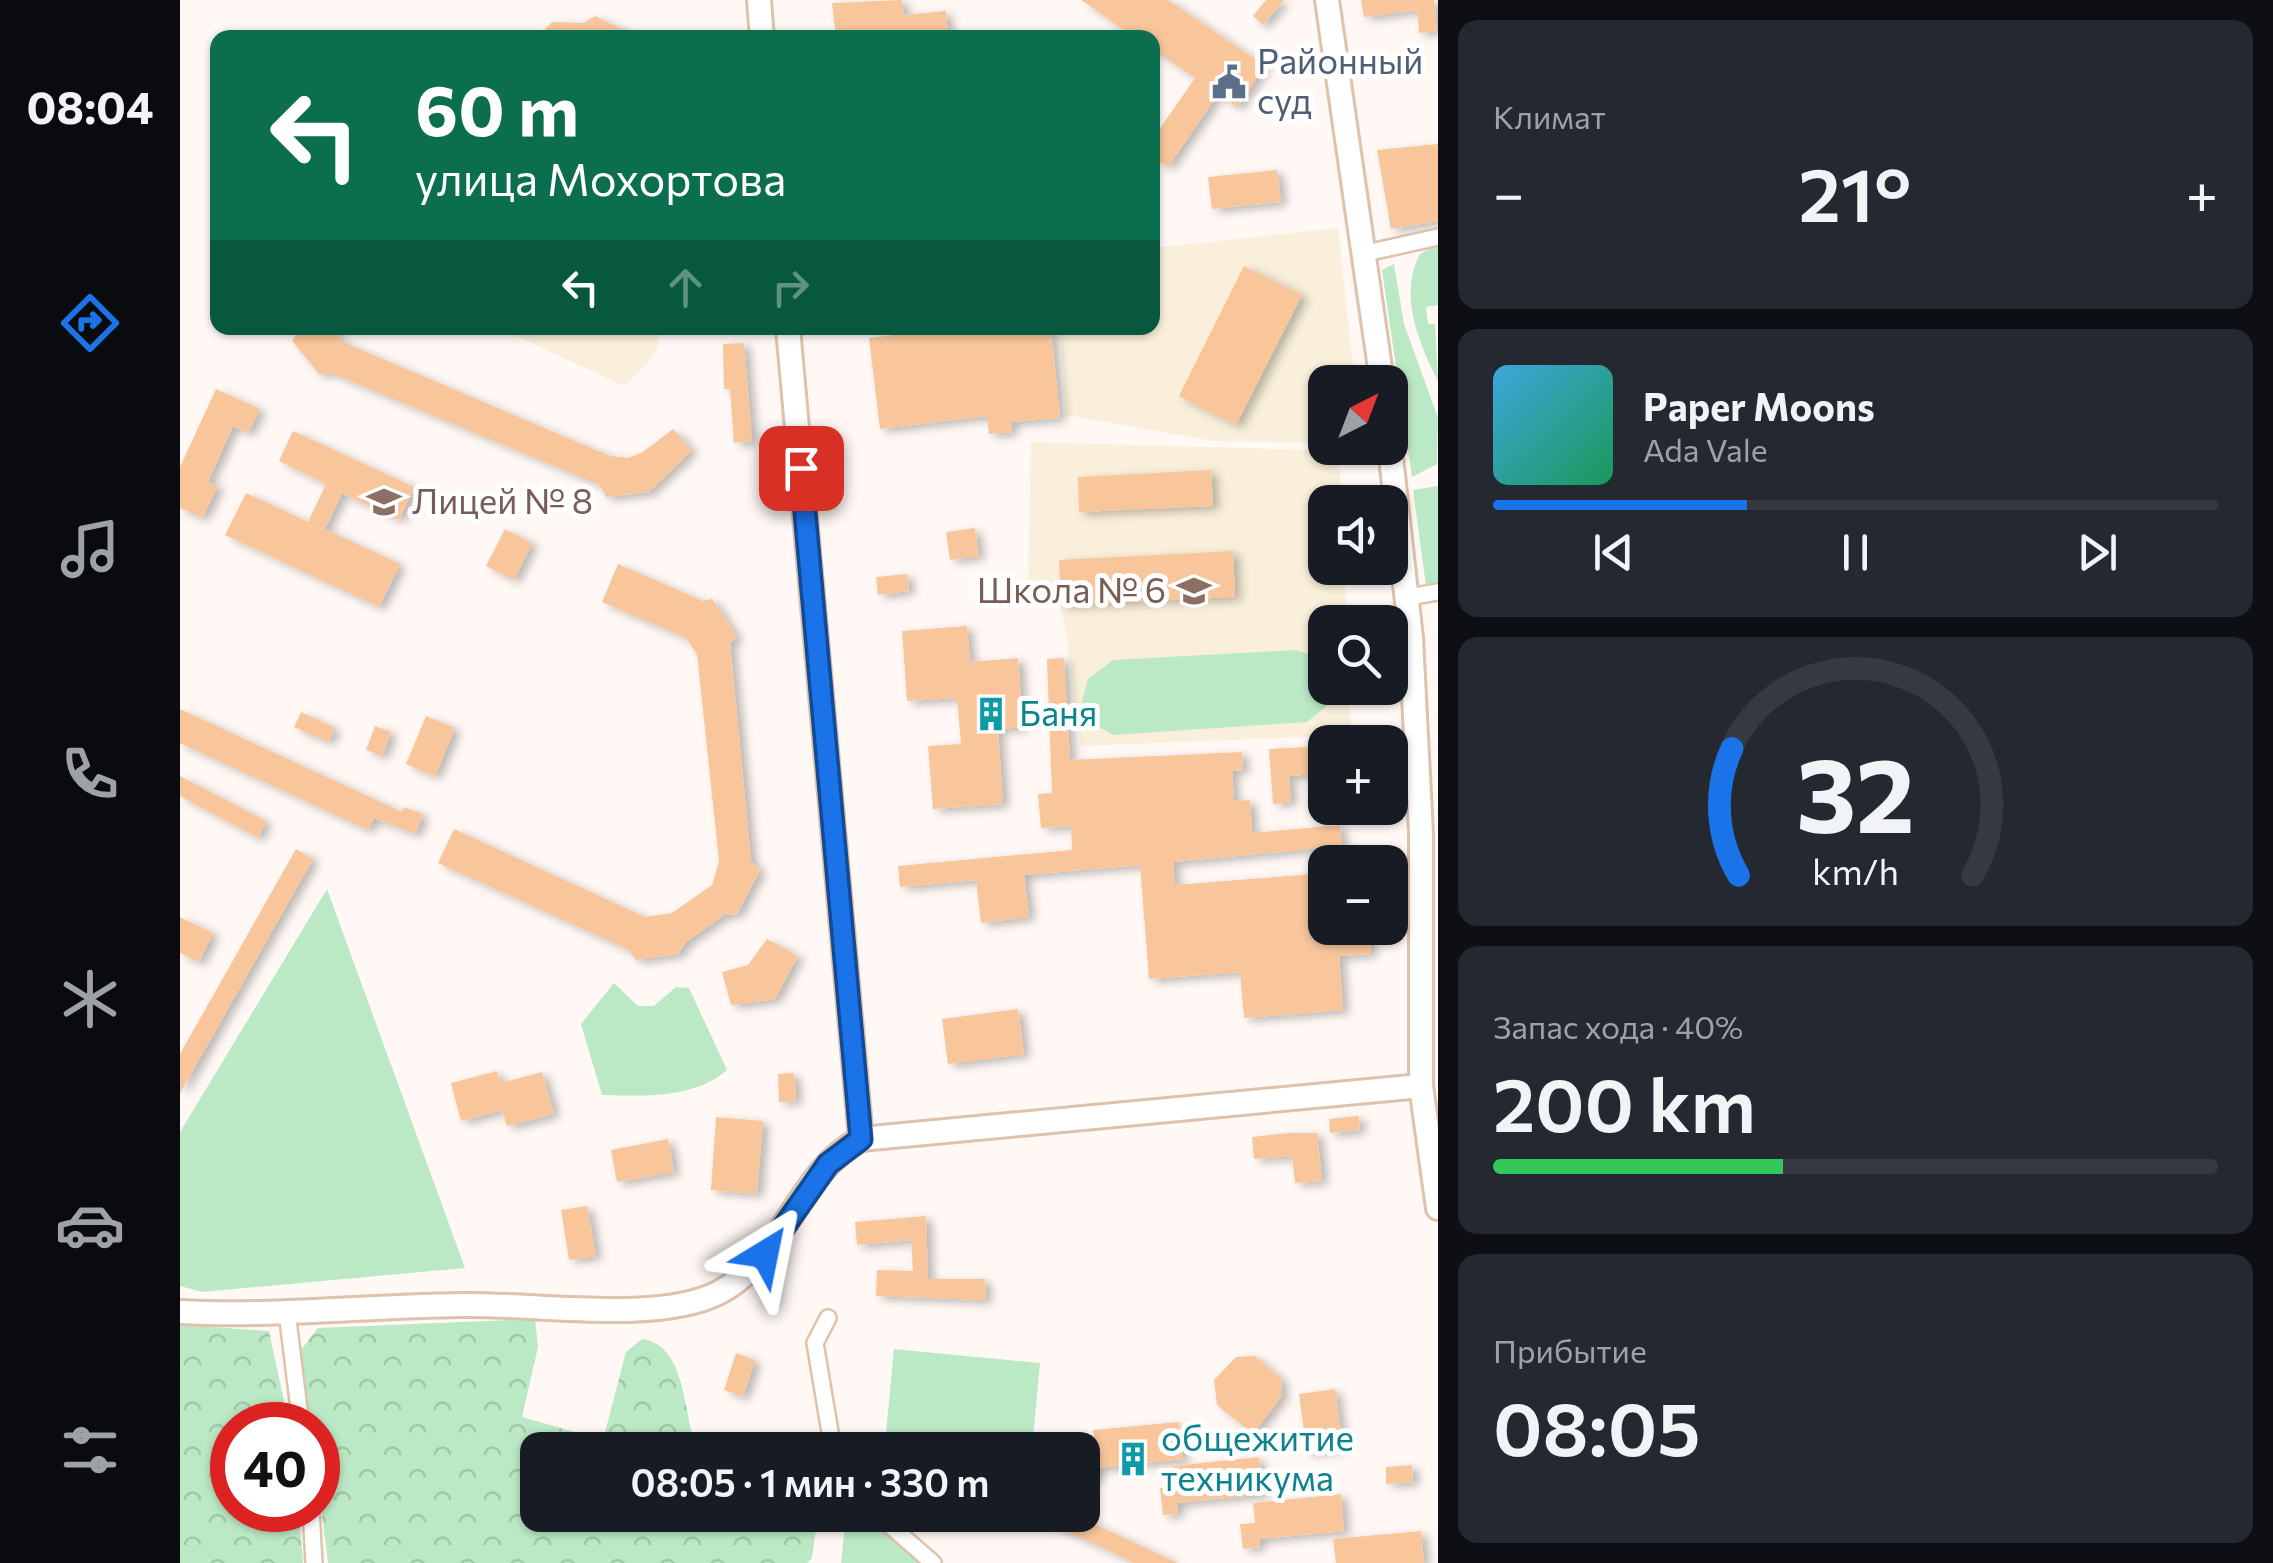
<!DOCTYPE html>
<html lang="ru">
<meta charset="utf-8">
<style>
body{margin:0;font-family:Commissioner,sans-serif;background:#242831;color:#f1f3f6;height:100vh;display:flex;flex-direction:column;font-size:38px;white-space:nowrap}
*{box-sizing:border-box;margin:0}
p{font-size:32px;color:#9ea1a6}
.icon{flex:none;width:55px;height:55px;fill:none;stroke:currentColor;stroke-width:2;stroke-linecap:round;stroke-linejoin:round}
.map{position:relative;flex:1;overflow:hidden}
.details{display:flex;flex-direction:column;gap:20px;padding:20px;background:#0d0f14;width:835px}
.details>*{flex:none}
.guide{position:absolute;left:30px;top:30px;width:950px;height:305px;border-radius:20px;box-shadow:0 2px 8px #0004;background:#0b6e4f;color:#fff;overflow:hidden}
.needle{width:65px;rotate:42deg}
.tools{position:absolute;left:1128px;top:365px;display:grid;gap:20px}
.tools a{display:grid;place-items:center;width:100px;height:100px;border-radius:20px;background:#171b24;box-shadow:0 2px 8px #0004;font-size:50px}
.speed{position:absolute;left:30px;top:1402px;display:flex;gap:20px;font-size:50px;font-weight:700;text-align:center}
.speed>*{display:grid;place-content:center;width:130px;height:130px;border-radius:50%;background:#171b24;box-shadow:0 2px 8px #0004;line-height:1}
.speed .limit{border:15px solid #d22;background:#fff;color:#111}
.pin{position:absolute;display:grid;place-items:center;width:85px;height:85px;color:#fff;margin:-42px;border-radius:20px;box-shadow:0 5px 15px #0006}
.me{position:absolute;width:110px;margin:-55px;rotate:35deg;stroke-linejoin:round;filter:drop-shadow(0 0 8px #0008)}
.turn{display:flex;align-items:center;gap:35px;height:210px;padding:0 40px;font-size:45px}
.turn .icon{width:130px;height:130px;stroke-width:2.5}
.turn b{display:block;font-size:70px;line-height:85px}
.lanes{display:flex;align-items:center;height:95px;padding:0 40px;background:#0003;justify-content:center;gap:50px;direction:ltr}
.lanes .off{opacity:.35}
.big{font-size:75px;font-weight:600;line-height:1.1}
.details .card{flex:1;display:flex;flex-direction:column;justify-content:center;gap:15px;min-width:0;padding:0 35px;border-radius:20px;background:#242831}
.details .dial{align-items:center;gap:0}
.dial svg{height:260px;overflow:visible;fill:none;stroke:#363941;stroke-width:7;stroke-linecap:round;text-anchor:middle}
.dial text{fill:#f1f3f6;stroke:none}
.song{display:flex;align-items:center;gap:30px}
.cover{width:120px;height:120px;border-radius:15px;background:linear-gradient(135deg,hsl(200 70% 55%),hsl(150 70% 35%))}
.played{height:10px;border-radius:5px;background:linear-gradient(90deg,#1a73e8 35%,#363941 35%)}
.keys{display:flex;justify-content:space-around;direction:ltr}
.heat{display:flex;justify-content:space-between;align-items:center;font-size:55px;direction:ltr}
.charge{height:15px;border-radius:8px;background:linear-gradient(90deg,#34c759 40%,#363941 0)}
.trip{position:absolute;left:340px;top:1432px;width:580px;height:100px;border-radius:20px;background:#171b24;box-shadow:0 2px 8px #0004;font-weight:600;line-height:100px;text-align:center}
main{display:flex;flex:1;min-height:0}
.dock{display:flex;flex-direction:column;width:180px;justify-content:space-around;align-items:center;background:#090b0e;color:#9ea1a6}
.dock .icon{width:70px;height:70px}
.dock .on{color:#1a73e8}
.dock b{font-size:45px;color:#f1f3f6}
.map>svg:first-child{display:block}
.education{fill:#f9efda}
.grass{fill:#bce9c5}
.forest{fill:url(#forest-crowns)}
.building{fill:#f9c69c;filter:url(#shadow)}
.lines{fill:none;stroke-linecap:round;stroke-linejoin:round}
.street-casing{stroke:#dfc2ab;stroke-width:20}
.secondary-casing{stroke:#dfc2ab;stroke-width:28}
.street{stroke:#fff;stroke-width:15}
.secondary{stroke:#fff;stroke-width:22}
.route-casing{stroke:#114b97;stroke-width:25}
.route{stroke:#1a73e8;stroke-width:18}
.labels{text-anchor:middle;stroke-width:10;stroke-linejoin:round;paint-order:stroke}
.service-label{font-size:35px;fill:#4e5e75;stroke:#fff;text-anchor:start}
.education-label{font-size:35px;fill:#785e54;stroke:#fff;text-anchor:start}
.culture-label{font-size:35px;fill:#0d838f;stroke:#fff;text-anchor:start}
</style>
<main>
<nav class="dock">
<b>08:04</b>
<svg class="icon on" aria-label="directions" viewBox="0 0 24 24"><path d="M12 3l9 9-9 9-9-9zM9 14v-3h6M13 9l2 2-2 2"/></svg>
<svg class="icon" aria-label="music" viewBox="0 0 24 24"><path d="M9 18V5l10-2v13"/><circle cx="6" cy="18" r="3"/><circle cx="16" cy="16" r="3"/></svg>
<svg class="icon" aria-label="phone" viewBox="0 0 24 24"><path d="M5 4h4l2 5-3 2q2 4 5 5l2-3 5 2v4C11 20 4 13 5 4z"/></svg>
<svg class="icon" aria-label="climate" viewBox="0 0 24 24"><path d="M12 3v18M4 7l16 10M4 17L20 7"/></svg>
<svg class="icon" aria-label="car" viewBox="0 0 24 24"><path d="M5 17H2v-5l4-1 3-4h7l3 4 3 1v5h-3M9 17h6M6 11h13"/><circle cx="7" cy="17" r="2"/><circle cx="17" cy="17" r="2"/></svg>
<svg class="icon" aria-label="filters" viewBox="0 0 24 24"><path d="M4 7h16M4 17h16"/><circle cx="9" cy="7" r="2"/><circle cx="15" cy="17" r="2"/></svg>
</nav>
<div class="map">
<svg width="1258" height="1563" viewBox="0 0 1258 1563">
<defs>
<pattern id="forest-crowns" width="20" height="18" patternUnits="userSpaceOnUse" patternTransform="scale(2.5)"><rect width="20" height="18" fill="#bce9c5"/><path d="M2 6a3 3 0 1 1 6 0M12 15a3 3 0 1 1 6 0" fill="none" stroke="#a1c7a8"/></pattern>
<filter id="shadow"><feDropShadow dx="6" dy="3.5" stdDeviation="5" flood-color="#0004"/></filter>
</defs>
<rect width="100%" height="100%" fill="#fff8f4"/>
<g class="education">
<polygon points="1158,228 1175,382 1145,382 1145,443 1034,441 886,415 880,328 972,328 973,248"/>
<polygon points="319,328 482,328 475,354 444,386"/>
<polygon points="851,442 1159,451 1161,502 1145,502 1145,568 1164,568 1167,622 1145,622 1145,688 1169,688 1171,735 901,746 885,625 877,596 848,586"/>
</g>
<g class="grass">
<path d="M 1258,244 L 1258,305 L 1246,307 L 1248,324 L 1255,324 L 1258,381 C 1239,343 1218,295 1240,254 Z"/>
<polygon points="1214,264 1224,324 1258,418 1257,464 1232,477 1202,270"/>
<polygon points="1258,486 1258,584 1246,586 1233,490"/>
<polygon points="1116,650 1143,659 1145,688 1155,688 1153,701 1127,722 933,735 912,723 902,701 908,679 933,660"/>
<polygon points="147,889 285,1268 22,1292 0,1286 0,1132"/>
<path d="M 434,983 L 458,1006 L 474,1006 L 496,987 L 509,988 L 547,1070 C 513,1099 467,1096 422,1095 L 401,1024 Z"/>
<polygon points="714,1349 860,1363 852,1450 772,1450 705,1443"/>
<polygon points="666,1515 685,1515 743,1563 661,1563"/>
</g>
<g class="forest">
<path d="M 355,1319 L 358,1347 L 342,1417 L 423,1440 L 446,1352 L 462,1339 C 504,1344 504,1408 514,1441 L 532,1450 L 358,1450 L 358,1515 L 638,1515 L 632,1558 L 627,1563 L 148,1563 L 138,1483 L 138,1425 L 130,1425 L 120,1351 L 138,1328 Z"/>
<polygon points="0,1325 89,1331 109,1425 52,1425 52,1510 119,1510 123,1563 0,1563"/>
</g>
<g class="building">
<polygon points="722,0 724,15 766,11 768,38 656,38 652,3"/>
<polygon points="901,0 988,0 1085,66 1057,107 1038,94 988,167 972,156 972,140 1015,78 972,49 972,38 956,38"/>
<polygon points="1086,0 1104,0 1083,25 1073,16"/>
<polygon points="1181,0 1254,0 1257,31 1239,33 1237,10 1184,17"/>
<polygon points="415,16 460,38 357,38 372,22 404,23"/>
<polygon points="1258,144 1258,221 1211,229 1197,150"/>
<polygon points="1097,170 1101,202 1032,209 1028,177"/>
<polygon points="1064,266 1122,295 1056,425 999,396"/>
<polygon points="121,328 151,328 163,342 430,456 448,458 463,452 493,429 512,450 469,492 426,497 420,485 149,372 140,375 112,341"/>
<polygon points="773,328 871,328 880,418 831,422 832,432 809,434 807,416 700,429 689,338"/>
<polygon points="564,343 572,441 554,443 550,389 544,389 543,344"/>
<polygon points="36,389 80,409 68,433 53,426 28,482 38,486 22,518 0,508 0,467"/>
<polygon points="113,431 234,487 219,520 162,493 145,529 220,564 199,607 45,535 66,493 128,522 146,484 99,461"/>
<polygon points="1031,470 1033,506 899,512 898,477"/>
<polygon points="795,528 799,556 770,560 766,532"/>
<polygon points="325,529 352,543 334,580 306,566"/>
<polygon points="1053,551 1055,597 881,605 879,560"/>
<polygon points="438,564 523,601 532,599 557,637 550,643 571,861 580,870 557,914 544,915 506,942 498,954 456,960 449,950 258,863 274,829 465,917 492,913 532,885 539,861 517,654 506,638 422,602"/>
<polygon points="727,574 729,591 698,595 696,577"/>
<polygon points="787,626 790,662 838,658 843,727 818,729 823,804 753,809 748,746 781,744 777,698 727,701 722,631"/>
<polygon points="884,658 890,760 1062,752 1063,770 1052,771 1054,801 1070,800 1072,833 1160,825 1162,846 993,862 995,885 1145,873 1145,928 1189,928 1191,954 1159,956 1163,1010 1064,1018 1060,972 969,979 960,865 844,875 849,917 801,923 796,880 720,887 718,866 892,850 891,826 861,828 858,794 872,793 867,659"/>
<polygon points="0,709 222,812 224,807 243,814 235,834 194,818 188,830 0,743"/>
<polygon points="121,712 155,728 148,742 114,727"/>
<polygon points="246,716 275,728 255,776 226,764"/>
<polygon points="195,726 211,732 202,756 186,750"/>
<polygon points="1145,746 1145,773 1109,776 1111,802 1093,804 1089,749"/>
<polygon points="0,776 86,821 78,838 0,796"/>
<polygon points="116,849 133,859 0,1093 0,1054"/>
<polygon points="0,917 33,933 19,962 0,953"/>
<polygon points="587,939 618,956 595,999 551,1005 542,972 568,965"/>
<polygon points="838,1009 844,1054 768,1064 762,1019"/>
<polygon points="317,1071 320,1083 362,1072 374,1114 327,1126 322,1110 281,1121 271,1083"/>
<polygon points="614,1073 616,1101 599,1102 598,1074"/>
<polygon points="1179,1116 1180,1130 1150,1133 1149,1119"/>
<polygon points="536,1117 583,1121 577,1194 531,1190"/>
<polygon points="1109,1133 1137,1133 1142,1181 1115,1183 1112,1156 1074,1159 1072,1137"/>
<polygon points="488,1139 494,1172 437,1182 431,1150"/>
<polygon points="407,1206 416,1256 389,1260 381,1210"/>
<polygon points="746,1216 748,1279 805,1279 806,1300 696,1296 697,1270 733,1271 731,1240 677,1245 675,1222"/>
<polygon points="556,1353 575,1360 563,1397 544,1390"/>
<polygon points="1075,1356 1101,1379 1102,1396 1073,1434 1037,1405 1034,1380 1056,1357"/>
<polygon points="1155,1389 1163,1448 1127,1453 1119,1394"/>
<polygon points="999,1422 1003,1459 917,1468 918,1478 904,1480 902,1451 915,1450 913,1430"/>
<polygon points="1079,1457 1083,1494 997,1503 998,1514 983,1515 980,1488 995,1486 993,1466"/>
<polygon points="1232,1465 1233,1482 1206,1484 1206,1467"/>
<polygon points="1161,1494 1164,1531 1079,1539 1080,1547 1063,1549 1060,1524 1075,1523 1073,1503"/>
<polygon points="851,1515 895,1515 998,1563 955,1563"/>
<polygon points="1241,1531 1244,1563 1156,1563 1153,1539"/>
</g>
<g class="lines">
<g class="street-casing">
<g id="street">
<polyline points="1186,253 1258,237"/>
<polyline points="1228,597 1258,592"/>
<polyline points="107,1312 121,1425"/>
<polyline points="648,1318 635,1343 653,1450"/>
<polyline points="131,1510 134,1563"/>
<polyline points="698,1515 753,1563"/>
</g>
</g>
<g class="secondary-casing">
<g id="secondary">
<polyline points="579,0 582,38"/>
<polyline points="1147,0 1202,382"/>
<polyline points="608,328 681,1139"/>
<polyline points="1210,448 1231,638 1241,833 1241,1086 1258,1208"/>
<path d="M 0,1312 C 94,1317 188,1306 281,1305 C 352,1303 476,1324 538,1293 C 605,1259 616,1173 681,1139 L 1241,1086"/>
</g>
</g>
<use href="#street" class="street"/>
<use href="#secondary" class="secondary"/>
</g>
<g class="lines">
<g class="route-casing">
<polyline id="route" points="585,1254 648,1164 681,1139 621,468"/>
</g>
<use href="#route" class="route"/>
</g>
<defs>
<g id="civic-bare" transform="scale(2.7)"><path d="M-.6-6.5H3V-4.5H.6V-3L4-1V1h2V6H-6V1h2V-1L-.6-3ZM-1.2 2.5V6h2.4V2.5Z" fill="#5c6f8a" stroke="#fff" stroke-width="2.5" paint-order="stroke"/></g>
<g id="school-bare" transform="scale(2.7)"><path d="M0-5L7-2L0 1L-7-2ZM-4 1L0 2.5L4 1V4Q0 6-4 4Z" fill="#8d6e63" stroke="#fff" stroke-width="2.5" paint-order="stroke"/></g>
<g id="building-bare" transform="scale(2.7)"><path d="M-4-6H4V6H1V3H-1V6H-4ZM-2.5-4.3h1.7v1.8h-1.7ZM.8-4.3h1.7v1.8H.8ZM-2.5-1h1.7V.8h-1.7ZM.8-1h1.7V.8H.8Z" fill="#0f9aa8" stroke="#fff" stroke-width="2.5" paint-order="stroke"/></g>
</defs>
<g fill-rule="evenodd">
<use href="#civic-bare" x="1049" y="82"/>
<use href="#school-bare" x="204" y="502"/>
<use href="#school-bare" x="1014" y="591"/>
<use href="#building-bare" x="811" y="714"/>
<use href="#building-bare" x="953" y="1459"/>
</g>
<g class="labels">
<g class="service-label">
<text x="1077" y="74">Районный<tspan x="1077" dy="40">суд</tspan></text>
</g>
<g class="education-label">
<text x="232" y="514">Лицей № 8</text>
<text x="986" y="603" text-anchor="end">Школа № 6</text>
</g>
<g class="culture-label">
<text x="839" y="726">Баня</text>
<text x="981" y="1451">общежитие<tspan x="981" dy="40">техникума</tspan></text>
</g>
</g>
</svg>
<div class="tools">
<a><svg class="needle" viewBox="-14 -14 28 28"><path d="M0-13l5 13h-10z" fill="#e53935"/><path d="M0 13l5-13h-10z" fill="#9ea1a6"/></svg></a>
<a><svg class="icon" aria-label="sound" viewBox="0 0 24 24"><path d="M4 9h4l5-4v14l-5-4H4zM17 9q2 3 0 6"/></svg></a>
<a><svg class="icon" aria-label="search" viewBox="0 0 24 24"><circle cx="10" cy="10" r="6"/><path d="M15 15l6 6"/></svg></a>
<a>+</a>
<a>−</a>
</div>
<div class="speed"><div class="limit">40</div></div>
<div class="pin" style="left:621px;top:468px;background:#d93025"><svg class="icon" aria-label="arrive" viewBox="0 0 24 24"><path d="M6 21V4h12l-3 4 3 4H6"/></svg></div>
<svg class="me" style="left:585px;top:1254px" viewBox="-20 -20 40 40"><path d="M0-17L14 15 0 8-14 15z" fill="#1a73e8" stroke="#fff" stroke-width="4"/></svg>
<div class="trip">08:05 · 1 мин · 330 m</div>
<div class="guide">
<div class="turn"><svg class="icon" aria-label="left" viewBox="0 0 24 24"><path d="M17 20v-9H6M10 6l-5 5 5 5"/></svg><div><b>60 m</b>улица Мохортова</div></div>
<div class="lanes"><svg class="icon" aria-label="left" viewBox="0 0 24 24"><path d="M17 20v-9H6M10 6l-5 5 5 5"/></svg><svg class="icon off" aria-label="ahead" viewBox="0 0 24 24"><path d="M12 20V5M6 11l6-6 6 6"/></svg><svg class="icon off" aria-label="right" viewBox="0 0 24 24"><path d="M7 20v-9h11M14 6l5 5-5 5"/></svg></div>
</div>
</div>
<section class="details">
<div class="card"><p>Климат</p>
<div class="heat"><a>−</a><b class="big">21°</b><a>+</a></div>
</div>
<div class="card">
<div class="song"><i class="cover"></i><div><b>Paper Moons</b><p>Ada Vale</p></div></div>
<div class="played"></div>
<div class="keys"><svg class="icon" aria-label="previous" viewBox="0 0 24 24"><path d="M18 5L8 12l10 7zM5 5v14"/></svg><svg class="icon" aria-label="pause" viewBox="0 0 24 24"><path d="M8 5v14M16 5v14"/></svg><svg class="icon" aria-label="next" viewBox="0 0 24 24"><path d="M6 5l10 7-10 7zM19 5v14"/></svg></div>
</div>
<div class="card dial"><svg viewBox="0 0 100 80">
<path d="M14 69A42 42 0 1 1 86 69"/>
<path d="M14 69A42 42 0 0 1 12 30" stroke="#1a73e8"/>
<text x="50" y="56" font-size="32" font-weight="700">32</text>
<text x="50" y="72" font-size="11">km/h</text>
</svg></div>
<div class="card"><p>Запас хода · 40%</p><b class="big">200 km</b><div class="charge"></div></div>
<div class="card"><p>Прибытие</p><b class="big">08:05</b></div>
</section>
</main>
